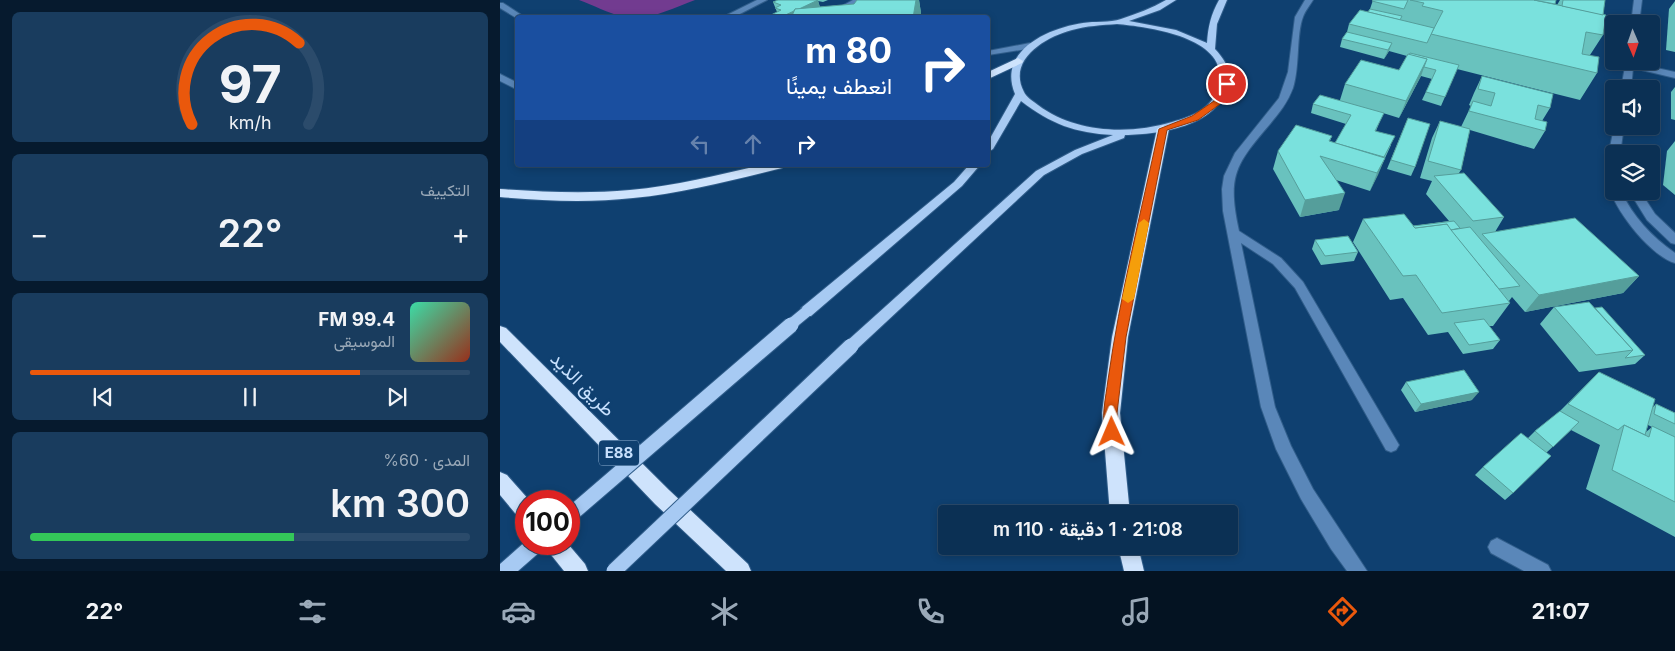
<!DOCTYPE html>
<html lang="ar">
<meta charset="utf-8">
<style>
body{margin:0;font-family:Inter,Vazirmatn,sans-serif;background:#193c5e;color:#f1f3f6;direction:rtl;height:100vh;display:flex;flex-direction:column;font-size:19px;white-space:nowrap}
*{box-sizing:border-box;margin:0}
p{font-size:16px;color:#9aa9b8}
.icon{flex:none;width:28px;height:28px;fill:none;stroke:currentColor;stroke-width:2;stroke-linecap:round;stroke-linejoin:round}
.map{position:relative;flex:1;overflow:hidden;direction:ltr}
.sheet{display:flex;flex-direction:column;gap:12px;padding:12px;background:#061a2e;width:500px}
.sheet>*{flex:none}
.banner{position:absolute;left:15px;top:15px;width:475px;height:152px;border-radius:5px;box-shadow:0 2px 8px #0003,0 0 0 1px #2b4b6b;direction:rtl;background:#1a4fa0;color:#fff;overflow:hidden}
.needle{width:32px;rotate:178deg}
.controls{position:absolute;left:1105px;top:15px;display:grid;gap:10px}
.controls a{display:grid;place-items:center;width:55px;height:55px;border-radius:5px;background:#0b3054;box-shadow:0 2px 8px #0003,0 0 0 1px #2b4b6b;font-size:25px}
.speed{position:absolute;left:15px;top:490px;display:flex;gap:10px;font-size:25px;font-weight:700;text-align:center}
.speed>*{display:grid;place-content:center;width:65px;height:65px;border-radius:50%;background:#0b3054;box-shadow:0 2px 8px #0003,0 0 0 1px #2b4b6b;line-height:1}
.speed .limit{border:8px solid #d22;background:#fff;color:#111}
.pin{position:absolute;display:grid;place-items:center;width:42px;height:42px;color:#fff;margin:-21px;border:2px solid #fff;border-radius:50%;box-shadow:0 1px 5px #0007}
.me{position:absolute;width:55px;margin:-28px;rotate:359deg;stroke-linejoin:round;filter:drop-shadow(0 0 4px #0008)}
.turn{display:flex;align-items:center;gap:18px;height:105px;padding:0 15px;font-size:22px}
.turn .icon{width:65px;height:65px;stroke-width:2.5}
.turn b{display:block;font-size:35px;line-height:42px}
.lanes{display:flex;align-items:center;height:48px;padding:0 15px;background:#0003;justify-content:center;gap:25px;direction:ltr}
.lanes .off{opacity:.35}
.big{font-size:38px;font-weight:600;line-height:1.1}
.sheet .tile{flex:1;display:flex;flex-direction:column;justify-content:center;gap:8px;min-width:0;padding:0 18px;border-radius:8px;background:#193c5e}
.sheet .dial{align-items:center;gap:0}
.dial svg{height:130px;overflow:visible;fill:none;stroke:#2b4b6b;stroke-width:7;stroke-linecap:round;text-anchor:middle}
.dial text{fill:#f1f3f6;stroke:none}
.song{display:flex;align-items:center;gap:15px}
.cover{width:60px;height:60px;border-radius:8px;background:linear-gradient(135deg,hsl(160 70% 55%),hsl(10 70% 35%))}
.played{height:5px;border-radius:2px;background:linear-gradient(90deg,#ea580c 75%,#2b4b6b 75%)}
.keys{display:flex;justify-content:space-around;direction:ltr}
.heat{display:flex;justify-content:space-between;align-items:center;font-size:28px;direction:ltr}
.charge{height:8px;border-radius:4px;background:linear-gradient(90deg,#34c759 60%,#2b4b6b 0)}
.trip{position:absolute;left:438px;top:505px;width:300px;height:50px;border-radius:5px;background:#0b3054;box-shadow:0 2px 8px #0003,0 0 0 1px #2b4b6b;font-weight:600;line-height:50px;text-align:center;direction:rtl}
.dock{display:flex;height:80px;justify-content:space-around;align-items:center;background:#041322;color:#9aa9b8}
.dock .icon{width:35px;height:35px}
.dock .selected{color:#ea580c}
.dock b{font-size:22px;color:#f1f3f6}
main{display:flex;flex:1;min-height:0}
.map>svg:first-child{display:block}
.water{fill:#723b90}
.lines{fill:none;stroke-linecap:round;stroke-linejoin:round}
.minor-casing{stroke:#305d8a;stroke-width:2}
.major-casing{stroke:#305d8a;stroke-width:2}
.highway-casing{stroke:#305d8a;stroke-width:2}
.minor{fill:#5a87b9;fill-rule:evenodd}
.major{fill:#a7caf3;fill-rule:evenodd}
.highway{fill:#cee3fc;fill-rule:evenodd}
.major-bridge-far1-casing{stroke:#305d8a;stroke-width:13;stroke-linecap:butt}
.major-bridge-casing{stroke:#305d8a;stroke-width:17;stroke-linecap:butt}
.major-bridge-far1{stroke:#a7caf3;stroke-width:11}
.major-bridge{stroke:#a7caf3;stroke-width:15}
.wall{fill:#69c2be;fill-rule:evenodd}
.shaded-wall{fill:#559e9b}
.building{fill:#7ae1dd;stroke:#559e9b}
.route{fill:#ea580c;stroke:#983908}
.slow{fill:#f59e0b}
.labels{text-anchor:middle;stroke-width:5;stroke-linejoin:round;paint-order:stroke}
.shield{fill:#0f4070;stroke:#90b1d3;stroke-width:1}
.shield-label{font-size:15px;font-weight:bold;fill:#c8e1fe}
.near-street-label{font-size:19px;fill:#c8e1fe;stroke:#0f4070}
</style>
<main>
<div class="map">
<svg width="1175" height="571" viewBox="0 0 1175 571">
<rect width="100%" height="100%" fill="#0f4070"/>
<path class="water" d="M 79,0 L 195,0 C 173,8 147,22 123,17 C 108,13 93,5 79,0 Z"/>
<g class="lines">
<g class="minor-casing">
<g id="minor">
<polygon points="257,0 267,0 232,18 221,18"/>
<polygon points="353,0 363,0 331,18 320,18"/>
<path d="M 805,0 L 813,0 C 810,5 805,11 803,17 C 796,35 800,66 793,88 C 788,102 779,113 770,124 C 735,165 727,176 739,231 L 781,258 L 803,282 L 899,445 L 896,450 L 891,452 L 886,450 L 795,288 L 773,264 L 741,243 L 775,407 L 791,446 L 813,489 L 867,571 L 847,571 L 831,549 L 801,499 L 776,449 L 761,407 L 723,211 L 722,189 L 724,176 L 735,153 L 779,98 L 788,72 L 795,17 Z"/>
<polygon points="1134,0 1142,0 1139,24 1131,24"/>
<polygon points="0,3 3,3 26,18 18,19 0,8"/>
<polygon points="530,43 534,46 533,48 488,55 488,51"/>
<polygon points="1126,61 1134,61 1134,63 1175,72 1175,78 1133,68 1131,89 1121,89"/>
<polygon points="0,74 18,83 18,90 0,81"/>
<path d="M 1114,126 L 1124,126 L 1120,154 L 1114,154 L 1114,191 L 1121,191 C 1133,217 1152,237 1175,253 L 1175,263 C 1149,256 1104,199 1106,171 C 1107,156 1112,141 1114,126 Z"/>
<polygon points="1129,191 1140,191 1155,214 1175,233 1175,244 1171,243 1147,220"/>
<polygon points="997,538 1048,565 1051,571 1024,571 991,553 988,547 991,541"/>
</g>
</g>
<g class="major-casing">
<g id="major">
<path d="M 666,0 L 676,0 L 660,10 L 629,21 L 676,30 L 707,43 C 708,27 711,14 719,0 L 727,0 L 717,24 L 715,49 C 726,61 732,71 727,87 C 716,127 660,134 625,135 L 624,138 L 582,154 L 544,175 L 356,350 L 351,351 L 346,350 L 344,346 L 346,342 L 536,171 L 575,150 L 613,135 C 575,133 551,124 521,101 L 493,149 L 488,152 L 488,142 L 515,94 C 497,51 548,28 583,23 C 594,21 610,23 621,19 C 636,14 652,8 666,0 ZM 617,24 C 650,27 733,38 718,87 C 712,109 693,116 672,122 C 629,135 575,133 538,105 C 533,101 526,97 524,92 C 507,60 545,37 572,30 C 586,26 602,25 617,24 Z"/>
<polygon points="469,165 480,165 462,186 311,316 301,316 300,312 301,308 454,182"/>
<polygon points="26,541 26,544 44,544 42,550 18,571 0,571 0,564"/>
</g>
</g>
<g class="highway-casing">
<g id="highway">
<polygon points="518,58 523,61 522,63 488,79 488,72"/>
<polygon points="663,125 669,129 628,337 620,413 630,514 610,514 602,413 612,337 657,129"/>
<path d="M 262,165 L 284,165 L 282,168 C 233,180 184,193 133,198 C 89,203 44,201 0,197 L 0,189 C 43,192 87,194 130,190 C 175,186 218,175 262,165 Z"/>
<polygon points="0,326 6,328 169,490 248,564 251,571 226,571 155,504 0,342"/>
<polygon points="0,472 7,475 30,501 26,501 26,521 19,518 0,495"/>
<polygon points="45,544 68,544 85,564 88,571 64,571 48,551"/>
<polygon points="618,546 638,546 644,571 624,571"/>
</g>
</g>
<use href="#minor" class="minor"/>
<use href="#major" class="major"/>
<use href="#highway" class="highway"/>
<g class="major-bridge-far1-casing">
<polyline id="major-bridge-far1" points="289,326 306,312"/>
</g>
<g class="major-bridge-casing">
<g id="major-bridge">
<polyline points="69,516 291,325"/>
<polyline points="114,571 351,346"/>
</g>
</g>
<use href="#major-bridge-far1" class="major-bridge-far1"/>
<use href="#major-bridge" class="major-bridge"/>
</g>
<g class="wall">
<polygon points="278,0 328,0 323,2 318,1 320,7 354,4 357,0 419,0 421,13 420,18 272,18 271,15 277,12 273,2"/>
<polygon points="873,0 1056,0 1055,4 1057,5 1060,0 1105,0 1103,15 1103,35 1090,55 1097,73 1080,100 957,69 941,106 922,100 932,79 921,76 899,118 883,113 876,131 891,145 870,191 836,180 839,210 800,217 773,169 778,151 832,136 830,141 835,143 846,124 811,113 813,104 840,100 845,84 899,70 907,56 889,51 884,59 840,47 842,39 847,32 849,24 868,12 870,9"/>
<polygon points="1175,1 1175,52 1166,50 1169,9"/>
<polygon points="982,76 1050,108 1042,121 1045,131 1034,149 970,130 961,170 959,173 1004,217 995,232 1139,276 1123,293 1025,312 1012,297 1009,301 1010,303 993,326 989,326 1000,340 993,349 963,354 948,332 928,335 903,298 890,300 853,242 863,219 913,226 949,221 926,194 932,181 920,178 932,138 940,121 961,127 971,106 969,105 974,93"/>
<polygon points="1175,87 1175,120 1171,119 1171,92"/>
<polygon points="908,118 915,167 911,176 887,169"/>
<polygon points="1175,141 1175,195 1163,185 1167,151"/>
<polygon points="815,240 858,252 854,261 821,265 812,249"/>
<polygon points="1054,307 1095,308 1145,355 1135,364 1079,372 1040,324"/>
<path d="M 1099,372 L 1153,407 L 1156,404 L 1175,413 L 1175,537 L 1086,489 L 1100,445 L 1071,430 L 1046,453 L 1013,493 L 1005,500 L 975,475 L 983,467 L 1028,438 L 1035,431 L 1058,413 ZM 1148,425 L 1152,427 L 1146,432 Z"/>
<polygon points="906,382 972,400 915,412 901,390"/>
</g>
<g class="shaded-wall">
<polygon points="318,0 320,8 300,18 279,18"/>
<polygon points="416,0 419,0 421,13 420,18 413,18"/>
<polygon points="892,43 889,51 884,59 888,50"/>
<polygon points="927,59 921,76 899,118 906,101"/>
<polygon points="885,158 878,175 870,191 877,173"/>
<polygon points="845,193 839,210 800,217 805,200"/>
<polygon points="1139,276 1123,293 1025,312 1039,295"/>
<polygon points="979,392 972,400 915,412 921,404"/>
</g>
<g class="building">
<polygon points="278,0 318,0 299,9 295,9 294,11 279,18 277,18 271,15 281,10 275,8 281,5 273,2"/>
<polygon points="357,0 416,0 413,18 291,18 295,9 354,4"/>
<polygon points="873,0 908,0 904,9 872,1"/>
<polygon points="910,0 1034,0 1106,15 1103,35 1086,32 1082,54 1099,57 1097,73 931,34 943,11 922,6 924,3"/>
<polygon points="1034,0 1056,0 1055,4"/>
<polygon points="1063,0 1105,0 1103,15 1062,6"/>
<polygon points="870,9 902,16 900,20 868,12"/>
<polygon points="860,10 934,28 927,43 849,24"/>
<polygon points="847,32 892,43 888,50 842,39"/>
<polygon points="910,53 959,65 945,97 926,92 936,70 924,67 927,59 909,55"/>
<polygon points="908,54 927,59 906,101 845,84 861,60 899,70"/>
<polygon points="982,76 1053,94 1050,108 1038,105 1035,119 1047,122 1045,131 969,111 973,101 991,106 995,93 978,89"/>
<polygon points="820,95 884,113 875,131 895,136 884,157 835,143 851,115 813,104"/>
<polygon points="908,118 930,124 915,167 891,160"/>
<polygon points="940,121 970,129 961,170 928,161"/>
<polygon points="796,125 832,136 829,141 885,158 877,173 820,156 845,193 805,200 778,151"/>
<polygon points="964,173 1004,217 973,221 934,176"/>
<polygon points="904,214 915,228 947,224 1010,303 942,313 916,275 903,276 863,219"/>
<polygon points="1075,218 1139,276 1039,295 982,234"/>
<polygon points="954,221 960,228 951,230 947,224 915,228 913,226"/>
<polygon points="970,227 1020,286 999,289 951,230"/>
<polygon points="848,236 858,252 825,256 815,240"/>
<polygon points="1089,302 1133,350 1096,355 1054,307"/>
<polygon points="1102,307 1145,355 1125,358 1133,350 1095,308"/>
<polygon points="984,319 1000,340 969,345 954,323"/>
<polygon points="964,370 979,392 921,404 906,382"/>
<polygon points="1099,372 1155,399 1145,435 1124,425 1118,430 1068,404"/>
<polygon points="1156,404 1175,413 1175,424 1154,414"/>
<polygon points="1060,411 1079,422 1053,447 1035,431"/>
<polygon points="1124,425 1149,437 1152,426 1175,437 1175,502 1112,470"/>
<polygon points="1021,433 1051,456 1013,493 983,467"/>
</g>
<path class="route" d="M 727,82 L 731,84 L 720,104 L 698,120 L 667,130 L 626,337 L 617,413 L 619,432 L 617,436 L 612,438 L 607,436 C 600,420 606,397 608,380 C 620,295 641,212 659,129 L 692,116 L 714,101 L 723,84 Z"/>
<polygon class="slow" points="644,219 649,223 634,299 628,303 622,299 639,223"/>
<g class="labels">
<rect class="shield" x="99" y="440.5" width="40" height="25" rx="4"/>
<g class="shield-label">
<text x="119" y="458">E88</text>
</g>
<g class="near-street-label">
<text transform="translate(83 384) rotate(45)" y="7">طريق الذيد</text>
</g>
</g>
</svg>
<div class="controls">
<a><svg class="needle" viewBox="-14 -14 28 28"><path d="M0-13l5 13h-10z" fill="#e53935"/><path d="M0 13l5-13h-10z" fill="#9aa9b8"/></svg></a>
<a><svg class="icon" aria-label="sound" viewBox="0 0 24 24"><path d="M4 9h4l5-4v14l-5-4H4zM17 9q2 3 0 6"/></svg></a>
<a><svg class="icon" aria-label="layers" viewBox="0 0 24 24"><path d="M12 4l9 5-9 5-9-5zM3 14l9 5 9-5"/></svg></a>
</div>
<div class="speed"><div class="limit">100</div></div>
<div class="pin" style="left:727px;top:84px;background:#d93025"><svg class="icon" aria-label="arrive" viewBox="0 0 24 24"><path d="M6 21V4h12l-3 4 3 4H6"/></svg></div>
<svg class="me" style="left:612px;top:432px" viewBox="-20 -20 40 40"><path d="M0-17L14 15 0 8-14 15z" fill="#ea580c" stroke="#fff" stroke-width="4"/></svg>
<div class="trip">21:08 · 1 دقيقة · 110 m</div>
<div class="banner">
<div class="turn"><svg class="icon" aria-label="right" viewBox="0 0 24 24"><path d="M7 20v-9h11M14 6l5 5-5 5"/></svg><div><b>80 m</b>انعطف يمينًا</div></div>
<div class="lanes"><svg class="icon off" aria-label="left" viewBox="0 0 24 24"><path d="M17 20v-9H6M10 6l-5 5 5 5"/></svg><svg class="icon off" aria-label="ahead" viewBox="0 0 24 24"><path d="M12 20V5M6 11l6-6 6 6"/></svg><svg class="icon" aria-label="right" viewBox="0 0 24 24"><path d="M7 20v-9h11M14 6l5 5-5 5"/></svg></div>
</div>
</div>
<section class="sheet">
<div class="tile dial"><svg viewBox="0 0 100 80">
<path d="M14 69A42 42 0 1 1 86 69"/>
<path d="M14 69A42 42 0 0 1 80 19" stroke="#ea580c"/>
<text x="50" y="56" font-size="32" font-weight="700">97</text>
<text x="50" y="72" font-size="11">km/h</text>
</svg></div>
<div class="tile"><p>التكييف</p>
<div class="heat"><a>−</a><b class="big">22°</b><a>+</a></div>
</div>
<div class="tile">
<div class="song"><i class="cover"></i><div><b>99.4 FM</b><p>الموسيقى</p></div></div>
<div class="played"></div>
<div class="keys"><svg class="icon" aria-label="previous" viewBox="0 0 24 24"><path d="M18 5L8 12l10 7zM5 5v14"/></svg><svg class="icon" aria-label="pause" viewBox="0 0 24 24"><path d="M8 5v14M16 5v14"/></svg><svg class="icon" aria-label="next" viewBox="0 0 24 24"><path d="M6 5l10 7-10 7zM19 5v14"/></svg></div>
</div>
<div class="tile"><p>المدى · 60%</p><b class="big">300 km</b><div class="charge"></div></div>
</section>
</main>
<nav class="dock">
<b>21:07</b>
<svg class="icon selected" aria-label="directions" viewBox="0 0 24 24"><path d="M12 3l9 9-9 9-9-9zM9 14v-3h6M13 9l2 2-2 2"/></svg>
<svg class="icon" aria-label="music" viewBox="0 0 24 24"><path d="M9 18V5l10-2v13"/><circle cx="6" cy="18" r="3"/><circle cx="16" cy="16" r="3"/></svg>
<svg class="icon" aria-label="phone" viewBox="0 0 24 24"><path d="M5 4h4l2 5-3 2q2 4 5 5l2-3 5 2v4C11 20 4 13 5 4z"/></svg>
<svg class="icon" aria-label="climate" viewBox="0 0 24 24"><path d="M12 3v18M4 7l16 10M4 17L20 7"/></svg>
<svg class="icon" aria-label="car" viewBox="0 0 24 24"><path d="M5 17H2v-5l4-1 3-4h7l3 4 3 1v5h-3M9 17h6M6 11h13"/><circle cx="7" cy="17" r="2"/><circle cx="17" cy="17" r="2"/></svg>
<svg class="icon" aria-label="filters" viewBox="0 0 24 24"><path d="M4 7h16M4 17h16"/><circle cx="9" cy="7" r="2"/><circle cx="15" cy="17" r="2"/></svg>
<b>22°</b>
</nav>
